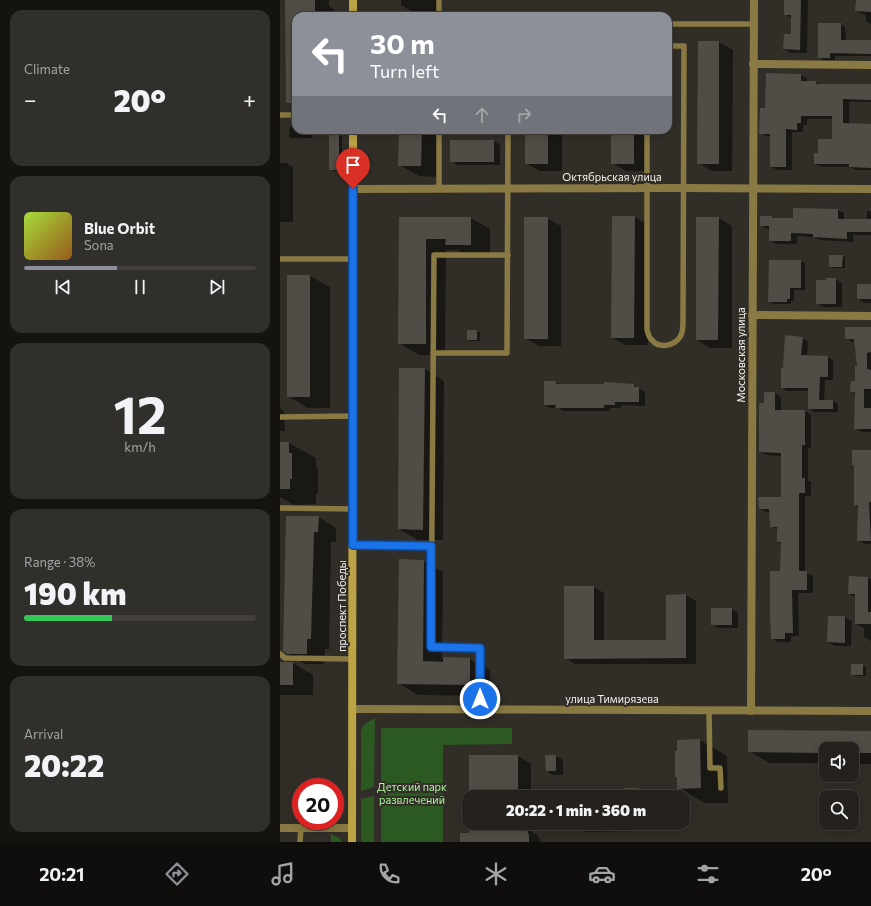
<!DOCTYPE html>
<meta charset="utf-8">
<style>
body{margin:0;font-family:Commissioner,sans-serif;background:#312f2b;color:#f1f3f6;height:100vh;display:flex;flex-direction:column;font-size:15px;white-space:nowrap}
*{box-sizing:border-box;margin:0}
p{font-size:13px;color:#a3a4a4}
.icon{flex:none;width:22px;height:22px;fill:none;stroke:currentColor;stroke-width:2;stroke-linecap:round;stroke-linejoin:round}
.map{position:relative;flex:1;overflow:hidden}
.drawer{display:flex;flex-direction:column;gap:10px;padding:10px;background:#141310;width:280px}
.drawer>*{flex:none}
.guide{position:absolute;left:12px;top:12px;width:380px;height:122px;border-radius:12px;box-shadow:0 2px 10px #0003,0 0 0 1px #423f3c;background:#8c9099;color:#fff;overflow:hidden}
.buttons{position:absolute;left:539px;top:742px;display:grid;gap:8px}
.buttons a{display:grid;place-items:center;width:40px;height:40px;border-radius:8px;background:#25221e;box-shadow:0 2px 10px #0003,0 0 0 1px #423f3c;font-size:20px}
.speed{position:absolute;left:12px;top:778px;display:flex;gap:8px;font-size:20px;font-weight:700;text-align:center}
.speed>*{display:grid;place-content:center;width:52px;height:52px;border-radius:50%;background:#25221e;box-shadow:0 2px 10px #0003,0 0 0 1px #423f3c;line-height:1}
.speed .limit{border:6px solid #d22;background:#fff;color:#111}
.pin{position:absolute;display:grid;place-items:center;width:34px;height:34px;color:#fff;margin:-41px -17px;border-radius:50% 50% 50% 0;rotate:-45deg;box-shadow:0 0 4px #0007}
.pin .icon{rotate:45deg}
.me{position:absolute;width:44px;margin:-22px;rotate:0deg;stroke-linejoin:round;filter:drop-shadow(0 0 3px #0008)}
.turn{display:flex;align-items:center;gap:14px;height:84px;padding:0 12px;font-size:18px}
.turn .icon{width:52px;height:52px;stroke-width:2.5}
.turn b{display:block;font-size:28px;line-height:34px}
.lanes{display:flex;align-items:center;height:38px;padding:0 12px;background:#0003;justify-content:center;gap:20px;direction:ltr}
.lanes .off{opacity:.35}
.big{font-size:30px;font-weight:800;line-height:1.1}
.drawer .tile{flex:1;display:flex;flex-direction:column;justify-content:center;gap:6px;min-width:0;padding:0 14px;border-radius:12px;background:#312f2b}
.drawer .dial{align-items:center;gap:0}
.dial b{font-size:52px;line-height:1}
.song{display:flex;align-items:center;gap:12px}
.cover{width:48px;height:48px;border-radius:6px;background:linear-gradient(135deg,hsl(80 70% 55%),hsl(30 70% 35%))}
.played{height:4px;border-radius:2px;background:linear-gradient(90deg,#8c9099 40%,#423f3c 40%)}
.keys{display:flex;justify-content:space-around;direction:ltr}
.heat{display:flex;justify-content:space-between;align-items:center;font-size:22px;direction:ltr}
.charge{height:6px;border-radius:3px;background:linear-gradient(90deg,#34c759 38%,#423f3c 0)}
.trip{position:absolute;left:182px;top:790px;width:228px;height:40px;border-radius:12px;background:#25221e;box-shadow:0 2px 10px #0003,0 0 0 1px #423f3c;font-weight:800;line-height:40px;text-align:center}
.menu{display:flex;height:64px;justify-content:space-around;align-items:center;background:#0f0e0c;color:#a3a4a4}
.menu .icon{width:28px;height:28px}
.menu .on{color:#8c9099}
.menu b{font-size:18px;color:#f1f3f6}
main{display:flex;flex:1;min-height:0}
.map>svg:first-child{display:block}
.green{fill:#2c5921}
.shadow{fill:#0007}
.building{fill:#504c46}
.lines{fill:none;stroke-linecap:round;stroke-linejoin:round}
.lane{stroke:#897942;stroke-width:5.5}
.street{stroke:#897942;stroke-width:8}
.secondary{stroke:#bca345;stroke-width:8}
.route-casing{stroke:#114b97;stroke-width:10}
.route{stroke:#1a73e8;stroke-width:7}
.labels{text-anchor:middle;stroke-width:4;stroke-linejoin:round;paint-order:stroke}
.street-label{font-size:11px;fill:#f2f0ec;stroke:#312e28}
.park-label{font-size:11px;fill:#acf69b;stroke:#312e28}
</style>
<main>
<section class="drawer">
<div class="tile"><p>Climate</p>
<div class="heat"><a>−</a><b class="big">20°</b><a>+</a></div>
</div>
<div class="tile">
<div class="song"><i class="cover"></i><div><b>Blue Orbit</b><p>Sona</p></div></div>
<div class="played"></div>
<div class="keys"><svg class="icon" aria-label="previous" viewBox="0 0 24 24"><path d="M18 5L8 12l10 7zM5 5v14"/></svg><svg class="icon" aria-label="pause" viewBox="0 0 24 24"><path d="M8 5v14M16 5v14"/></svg><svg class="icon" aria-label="next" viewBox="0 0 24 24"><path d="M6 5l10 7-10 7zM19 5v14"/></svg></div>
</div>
<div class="tile dial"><b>12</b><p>km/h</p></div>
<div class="tile"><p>Range · 38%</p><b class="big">190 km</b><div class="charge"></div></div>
<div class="tile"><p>Arrival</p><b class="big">20:22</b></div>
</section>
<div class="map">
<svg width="591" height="842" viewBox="0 0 591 842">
<rect width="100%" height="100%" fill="#312e28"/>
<g class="green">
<polygon points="95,718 94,787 81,791 81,730 85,724"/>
<polygon points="101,728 232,728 232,744 163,745 163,842 101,842"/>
<polygon points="94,796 94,842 81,842 81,799"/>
<polygon points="55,803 63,803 61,811 55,818"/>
<polygon points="51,834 59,838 62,842 51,842"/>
</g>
<g class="shadow">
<polygon points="7,0 49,0 49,6 54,9 54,16 16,16 16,108 7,103"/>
<polygon points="121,0 162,0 162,16 139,16 121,5"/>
<polygon points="505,0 528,0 527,53 511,53 504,49 512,35 512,19 505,14"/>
<polygon points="577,0 591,0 591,24 586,21 586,15 583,14 576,11"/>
<polygon points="560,24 565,27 566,41 591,41 591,56 555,56 555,61 544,60 539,58"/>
<polygon points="419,42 439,42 453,50 452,171 432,171 418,163"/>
<polygon points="487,74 521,75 527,78 527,82 535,82 542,85 591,85 591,102 569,102 569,124 591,125 591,170 576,170 570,167 541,167 535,164 539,154 553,140 553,119 527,119 527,125 523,125 523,132 512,132 512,170 497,170 491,167 491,136 486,136 480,133 486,109"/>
<polygon points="16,126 16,130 32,130 32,138 13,138 13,139 11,138 9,136 10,127 15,127"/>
<polygon points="120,130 161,130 161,177 139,176 119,165"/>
<polygon points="246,130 282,130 282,171 260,171 246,163"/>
<polygon points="332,130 368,130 368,171 346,171 332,163"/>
<polygon points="58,135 62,136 62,171 53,171 50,169"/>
<polygon points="214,141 220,145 220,165 178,165 171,161"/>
<polygon points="0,163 6,163 13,167 13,222 0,222"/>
<polygon points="558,210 564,213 564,220 587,220 587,211 591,211 591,235 573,235 573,242 540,240 534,237 517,236 517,244 496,244 490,241 490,229 487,229 481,225 492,217 496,219 514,219"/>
<polygon points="355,217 368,225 368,345 346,345 332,338"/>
<polygon points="120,218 191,218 210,229 210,256 186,255 177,250 166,250 165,355 139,355 119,343"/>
<polygon points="267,218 281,226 281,346 259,346 245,338"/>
<polygon points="439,218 452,226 452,348 430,348 417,340"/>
<polygon points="562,256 565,257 565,268 553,268 550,266"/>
<polygon points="520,261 525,263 525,290 514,290 514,301 511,301 511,304 494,304 489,302"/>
<polygon points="30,276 50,287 50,408 28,408 8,396"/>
<polygon points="556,279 562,283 562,307 544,307 537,303"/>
<polygon points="591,285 591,303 585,303 578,299"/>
<polygon points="591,328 591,432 582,432 575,428 576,394 571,391 576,381 578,367 575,342 572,342 566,338"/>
<polygon points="197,331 200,333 200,341 191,341 188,340"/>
<polygon points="522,338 528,341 527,357 548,357 553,360 553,380 545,380 544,401 553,401 558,404 558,412 534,412 529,408 529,391 507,391 502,388 504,370"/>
<polygon points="145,369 164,381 163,540 138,540 119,529"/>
<polygon points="275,382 281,385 353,385 365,392 365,406 341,405 341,408 330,408 330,411 283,411 278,408 271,408 265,405"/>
<polygon points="495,393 501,397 501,411 525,411 531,415 531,448 528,448 528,481 531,482 531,496 525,496 525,572 533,576 533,593 518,593 519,636 511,636 511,642 498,642 492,638 501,572 502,544 498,542 498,530 491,526 490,512 486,512 480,509 502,498 502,456 486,455 480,452 485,404"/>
<polygon points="0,408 4,411 5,431 0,431"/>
<polygon points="0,443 9,443 36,458 36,468 38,469 38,494 36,494 36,504 14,505 0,497"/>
<polygon points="591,451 591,544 585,544 578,540 579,507 575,505"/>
<polygon points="7,517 39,517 56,528 56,542 51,542 49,649 45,649 44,664 25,664 7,653"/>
<polygon points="143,561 163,572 162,658 190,659 210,670 209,696 138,695 118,683"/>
<polygon points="588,578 591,579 591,641 584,637 584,628 576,624 576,597 569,594"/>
<polygon points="314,587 324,593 324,641 387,641 406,595 416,601 416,664 295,664 285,658"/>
<polygon points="451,609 458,613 458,628 439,628 432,624"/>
<polygon points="549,617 565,617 572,621 571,646 555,646 548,642"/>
<polygon points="0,663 13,663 33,675 33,695 0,695"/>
<polygon points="583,666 586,667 586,676 575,676 572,674"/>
<polygon points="591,732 591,764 572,764 572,749 546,749 546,763 489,763 469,751"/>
<polygon points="420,740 447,756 448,803 425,803 398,788 398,778 396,777 398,741"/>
<polygon points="238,756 251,764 251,797 190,797"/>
<polygon points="266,756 276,756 283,760 283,775 273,775 267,771"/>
<polygon points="291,789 296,792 345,791 359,789 372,797 270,797 270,790"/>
<polygon points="190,823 251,823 251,831 258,836 261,842 181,842 190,834"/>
<polygon points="273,823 378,823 378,824 371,827 371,828 358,829 358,831 306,832 303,830 286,831"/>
</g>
<g class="building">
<polygon points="5,0 35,0 35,16 16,16 16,104 6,103"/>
<polygon points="504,0 521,0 520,50 503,49 504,34 511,34 511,15 504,15"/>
<polygon points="576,0 591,0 591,12 575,11"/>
<polygon points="538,23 561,23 561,40 591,40 591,54 550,53 550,58 538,58"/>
<polygon points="418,41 439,41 439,164 417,164"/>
<polygon points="486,73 521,74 521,81 536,81 536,84 591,84 591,100 563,99 563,123 591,124 591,168 569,167 569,164 534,164 534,153 538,153 538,139 552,139 552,116 521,116 521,123 517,123 517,130 506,129 506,167 490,167 490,134 479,134 480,108 485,108"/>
<polygon points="119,130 142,130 141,166 118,166"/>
<rect x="245" y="130" width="23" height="34"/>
<rect x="331" y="130" width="23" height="34"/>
<rect x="49" y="134" width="10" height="36"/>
<rect x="170" y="140" width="44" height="22"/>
<polygon points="513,208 558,209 558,219 591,219 591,232 567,232 567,239 533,237 533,234 511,233 511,241 489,241 489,226 480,226 480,216 492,216 492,218 513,218"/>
<polygon points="332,216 355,216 354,338 331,338"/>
<polygon points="119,217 191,217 191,245 165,245 166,239 146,239 146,344 118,344"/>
<rect x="244" y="217" width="24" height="122"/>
<polygon points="416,217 439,217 438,340 416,340"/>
<polygon points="549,255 563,255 562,267 549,267"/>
<polygon points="489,260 521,260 521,288 510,288 510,299 507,299 507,302 488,302"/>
<rect x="7" y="275" width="23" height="122"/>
<polygon points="546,278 556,278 556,304 536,304 536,280 546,280"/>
<rect x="577" y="284" width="14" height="15"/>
<polygon points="565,327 591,327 591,352 587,353 587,369 591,370 591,389 584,389 584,408 591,408 591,429 574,429 575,392 570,392 571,381 575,381 575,366 577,366 574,339 565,339"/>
<rect x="187" y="330" width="10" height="10"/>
<polygon points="505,335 523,337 521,355 548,356 548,377 540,377 539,400 553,400 553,409 528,409 528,388 501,388 501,368 503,368"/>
<polygon points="119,368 145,368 143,530 118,529"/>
<polygon points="264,381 276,381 276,384 324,384 324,382 354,384 354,387 359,387 359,402 335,402 335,405 324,405 324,408 275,408 276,405 264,405"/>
<polygon points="484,392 495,392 495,410 525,410 525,445 522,445 522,478 525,478 525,493 519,493 519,571 527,571 527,590 512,590 513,633 505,633 505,639 491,639 490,617 490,571 500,571 501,542 497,542 497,527 490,527 489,509 479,509 478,497 501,497 501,453 479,452 479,403 484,403"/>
<polygon points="0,442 9,442 9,453 12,453 12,479 10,479 10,489 0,489"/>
<polygon points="572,450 591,450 591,502 589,502 591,541 577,541 578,505 574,506 574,465 572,465"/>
<polygon points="6,516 39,516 38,532 34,532 31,639 27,639 27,654 7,654 3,651"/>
<polygon points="119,559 144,560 143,661 163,662 163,657 190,658 190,685 117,684"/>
<polygon points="569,576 588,577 588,612 591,612 591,624 575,624 575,594 568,594"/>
<polygon points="284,586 314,586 314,640 386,640 386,595 406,594 406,658 284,659"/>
<rect x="431" y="608" width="21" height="17"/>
<polygon points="548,616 565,616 565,643 547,642"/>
<rect x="0" y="662" width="13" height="23"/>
<rect x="571" y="664" width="12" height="11"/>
<polygon points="468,730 591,731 591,753 572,753 572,749 546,749 546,753 468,752"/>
<polygon points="420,739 421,788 397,789 397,777 395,777 395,751 397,751 397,740"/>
<rect x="189" y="755" width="49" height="42"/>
<polygon points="265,755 276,755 276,771 266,771"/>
<rect x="344" y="788" width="15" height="9"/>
<polygon points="189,823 238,823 238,827 246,827 249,835 249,842 180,842 180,833 189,833"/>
</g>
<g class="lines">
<g class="lane">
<polyline points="159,0 159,16"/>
<polyline points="388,24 474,24"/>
<polyline points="0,115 16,115"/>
<polyline points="159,130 159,189"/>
<path d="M 367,130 L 367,329 C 368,333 368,337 372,340 C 379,349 394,346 400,337 C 403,333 403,327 403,321 L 404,46 L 388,46"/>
<polyline points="0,259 73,259"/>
<polyline points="153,353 227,353 228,130"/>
<polyline points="0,417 73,416"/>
<polyline points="0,508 73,509"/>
<polyline points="73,545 151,546"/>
<polyline points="0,654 5,658 72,659"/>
<polyline points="200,710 201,648 151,647 154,255 228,255"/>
<polyline points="429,710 430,768 440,768 441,788"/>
<polyline points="20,842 21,828"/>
</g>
<g class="street">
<polyline points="473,64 591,65"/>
<polyline points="73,189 404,188 591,189"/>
<polyline points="472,315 591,316"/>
<polyline points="72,709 591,711"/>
<polyline points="471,711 474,0"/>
<polyline points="0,828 72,828"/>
</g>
<g class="secondary">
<polyline points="73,16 73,0"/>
<polyline points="72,842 73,130"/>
</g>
</g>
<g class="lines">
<g class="route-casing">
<polyline id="route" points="73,189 73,545 151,546 151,647 200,648 200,699"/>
</g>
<use href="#route" class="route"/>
</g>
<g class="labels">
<g class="street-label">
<text x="332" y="181">Октябрьская улица</text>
<text transform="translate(461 355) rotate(-90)" y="4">Московская улица</text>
<text transform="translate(62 606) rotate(-90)" y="4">проспект Победы</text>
<text x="332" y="703">улица Тимирязева</text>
</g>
<g class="park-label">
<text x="132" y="791">Детский парк<tspan x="132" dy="13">развлечений</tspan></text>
</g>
</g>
</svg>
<div class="buttons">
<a><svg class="icon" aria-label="sound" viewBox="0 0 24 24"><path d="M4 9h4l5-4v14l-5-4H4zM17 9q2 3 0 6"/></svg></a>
<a><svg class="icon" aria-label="search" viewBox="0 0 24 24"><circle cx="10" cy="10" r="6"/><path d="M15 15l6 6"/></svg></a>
</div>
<div class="speed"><div class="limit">20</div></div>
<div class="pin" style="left:73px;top:189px;background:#d93025"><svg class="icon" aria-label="arrive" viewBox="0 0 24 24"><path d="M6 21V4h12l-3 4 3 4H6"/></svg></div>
<svg class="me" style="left:200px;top:699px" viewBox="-20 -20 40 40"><circle r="17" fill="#1a73e8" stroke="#fff" stroke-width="3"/><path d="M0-11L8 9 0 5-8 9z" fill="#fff"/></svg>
<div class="trip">20:22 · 1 min · 360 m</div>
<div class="guide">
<div class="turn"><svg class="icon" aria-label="left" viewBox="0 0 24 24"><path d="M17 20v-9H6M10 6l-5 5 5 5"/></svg><div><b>30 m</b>Turn left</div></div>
<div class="lanes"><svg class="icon" aria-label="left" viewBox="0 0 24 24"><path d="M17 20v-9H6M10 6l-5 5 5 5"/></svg><svg class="icon off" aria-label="ahead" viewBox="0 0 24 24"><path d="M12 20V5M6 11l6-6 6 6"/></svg><svg class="icon off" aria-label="right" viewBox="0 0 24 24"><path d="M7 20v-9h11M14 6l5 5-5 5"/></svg></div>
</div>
</div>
</main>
<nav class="menu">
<b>20:21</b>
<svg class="icon on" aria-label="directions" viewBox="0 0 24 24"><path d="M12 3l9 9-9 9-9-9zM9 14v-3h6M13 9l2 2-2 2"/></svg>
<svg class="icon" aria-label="music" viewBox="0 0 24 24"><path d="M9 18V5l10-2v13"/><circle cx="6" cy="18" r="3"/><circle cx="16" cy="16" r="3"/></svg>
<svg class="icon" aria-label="phone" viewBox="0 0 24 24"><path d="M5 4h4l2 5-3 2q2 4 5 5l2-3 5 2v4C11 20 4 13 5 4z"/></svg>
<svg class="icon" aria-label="climate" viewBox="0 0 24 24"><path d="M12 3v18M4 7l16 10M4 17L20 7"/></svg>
<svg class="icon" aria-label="car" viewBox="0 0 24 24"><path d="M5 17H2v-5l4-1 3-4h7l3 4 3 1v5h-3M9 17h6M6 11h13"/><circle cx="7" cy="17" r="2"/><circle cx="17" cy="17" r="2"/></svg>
<svg class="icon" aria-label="filters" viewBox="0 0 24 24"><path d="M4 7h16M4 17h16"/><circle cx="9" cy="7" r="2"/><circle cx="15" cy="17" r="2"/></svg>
<b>20°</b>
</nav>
